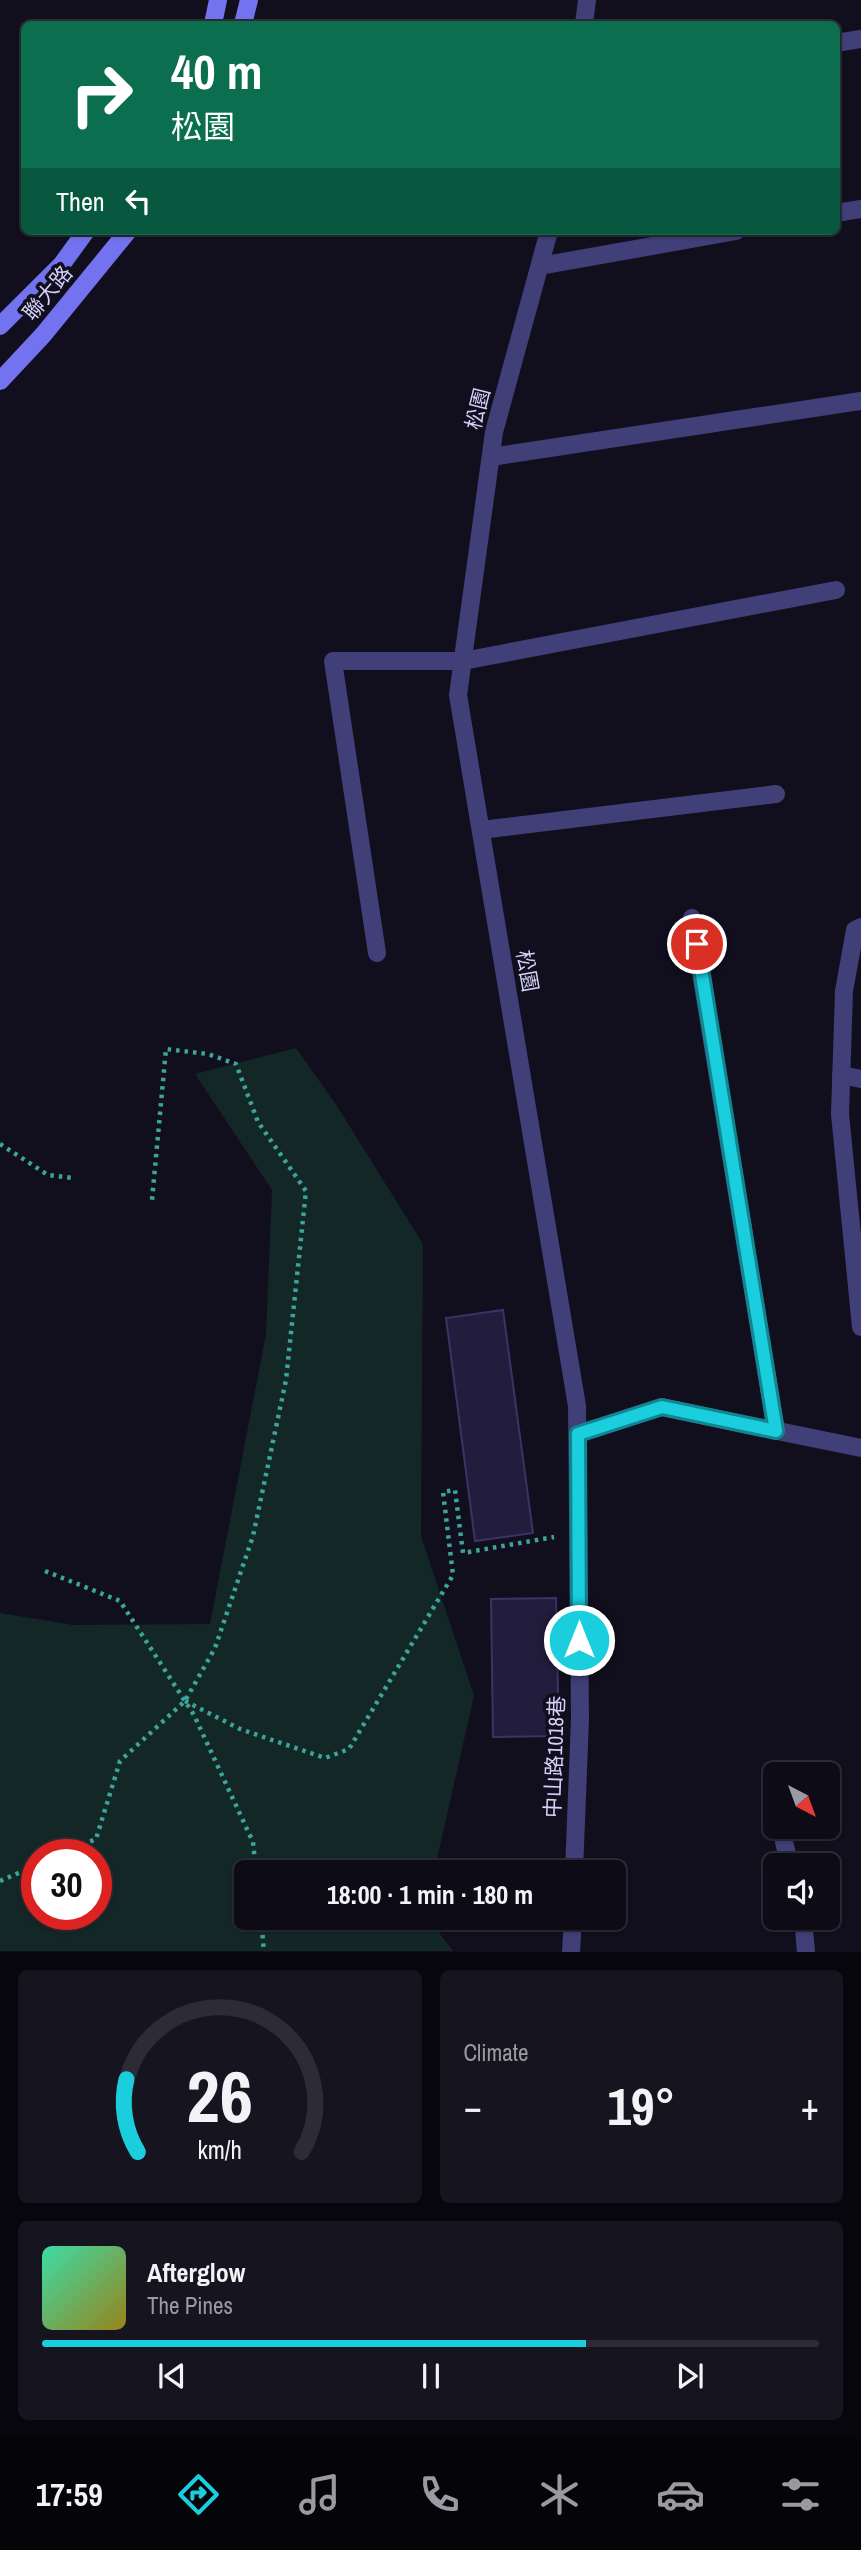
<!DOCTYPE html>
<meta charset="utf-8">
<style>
body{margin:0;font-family:"Archivo Narrow","Noto Sans TC",sans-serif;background:#16141f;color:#f1f3f6;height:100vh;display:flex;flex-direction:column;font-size:26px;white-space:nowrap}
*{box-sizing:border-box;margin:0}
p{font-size:23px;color:#9a9ba1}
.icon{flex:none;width:38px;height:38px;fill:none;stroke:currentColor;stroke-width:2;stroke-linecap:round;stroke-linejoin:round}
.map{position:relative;height:1952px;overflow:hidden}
.drawer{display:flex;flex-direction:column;gap:18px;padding:18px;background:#07060c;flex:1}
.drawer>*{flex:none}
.banner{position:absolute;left:21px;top:21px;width:819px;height:214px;border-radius:10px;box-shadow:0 2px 5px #0004,0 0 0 2px #2d2b35;background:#0b6e4f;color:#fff;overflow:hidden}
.needle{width:46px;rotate:139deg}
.tools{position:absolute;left:763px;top:1762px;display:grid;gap:14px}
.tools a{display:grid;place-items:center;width:77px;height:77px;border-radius:10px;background:#0d0b16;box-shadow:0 2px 5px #0004,0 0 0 2px #2d2b35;font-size:35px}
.speed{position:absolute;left:21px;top:1839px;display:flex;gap:14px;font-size:35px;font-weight:700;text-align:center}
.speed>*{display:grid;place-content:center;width:91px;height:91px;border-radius:50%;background:#0d0b16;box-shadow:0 2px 5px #0004,0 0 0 2px #2d2b35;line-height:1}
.speed .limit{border:10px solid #d22;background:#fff;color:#111}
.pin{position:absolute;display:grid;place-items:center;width:60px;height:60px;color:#fff;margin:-30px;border:4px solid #fff;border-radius:50%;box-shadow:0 2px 7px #0007}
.me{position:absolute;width:77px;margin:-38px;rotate:0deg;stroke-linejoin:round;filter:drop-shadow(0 0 5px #0008)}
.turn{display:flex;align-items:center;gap:24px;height:147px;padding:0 35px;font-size:32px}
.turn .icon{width:91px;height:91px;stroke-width:2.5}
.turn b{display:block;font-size:49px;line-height:60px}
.then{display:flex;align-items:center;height:66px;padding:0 35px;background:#0003;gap:14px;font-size:26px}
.big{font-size:52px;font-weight:700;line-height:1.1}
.drawer .widget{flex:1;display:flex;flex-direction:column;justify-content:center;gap:10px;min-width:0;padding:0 24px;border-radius:10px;background:#16141f}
.drawer .dial{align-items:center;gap:0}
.dial svg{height:182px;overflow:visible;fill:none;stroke:#2d2b35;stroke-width:7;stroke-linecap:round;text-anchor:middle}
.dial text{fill:#f1f3f6;stroke:none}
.song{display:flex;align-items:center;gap:21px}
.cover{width:84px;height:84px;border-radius:10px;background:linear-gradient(135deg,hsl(160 70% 55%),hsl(50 70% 35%))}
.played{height:7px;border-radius:4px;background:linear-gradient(90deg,#1acedd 70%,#2d2b35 70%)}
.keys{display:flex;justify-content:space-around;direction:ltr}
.heat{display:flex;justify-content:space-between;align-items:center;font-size:38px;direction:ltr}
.drawer .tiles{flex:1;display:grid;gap:18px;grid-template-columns:1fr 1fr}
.widget:last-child{grid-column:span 2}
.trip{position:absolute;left:234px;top:1860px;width:392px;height:70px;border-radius:10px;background:#0d0b16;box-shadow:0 2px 5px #0004,0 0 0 2px #2d2b35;font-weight:700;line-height:70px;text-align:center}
.tabs{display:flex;height:112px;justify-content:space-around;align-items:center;background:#050409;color:#9a9ba1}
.tabs .icon{width:49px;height:49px}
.tabs .selected{color:#1acedd}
.tabs b{font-size:32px;color:#f1f3f6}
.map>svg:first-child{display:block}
.green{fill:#132726;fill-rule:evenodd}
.building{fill:#231d3d;stroke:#3b3266;stroke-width:2}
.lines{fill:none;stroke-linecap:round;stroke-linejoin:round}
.path{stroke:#3ba49b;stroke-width:4.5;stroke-dasharray:3.5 5;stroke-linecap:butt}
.lane{stroke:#403f78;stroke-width:18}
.street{stroke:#403f78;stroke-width:18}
.secondary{stroke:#7473ef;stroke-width:18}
.route-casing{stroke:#118690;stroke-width:18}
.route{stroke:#1acedd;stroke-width:12}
.labels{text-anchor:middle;stroke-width:7;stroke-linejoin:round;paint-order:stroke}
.street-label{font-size:21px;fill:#d5d1fa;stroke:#110f1e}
</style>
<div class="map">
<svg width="861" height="1952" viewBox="0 0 861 1952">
<rect width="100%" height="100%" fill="#110f1e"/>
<path class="green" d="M 296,1048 L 337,1106 L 423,1244 L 421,1536 L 474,1696 L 434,1872 L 247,1872 L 247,1918 L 428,1918 L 453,1951 L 0,1951 L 0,1613 L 73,1625 L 210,1624 L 266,1334 L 272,1190 L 195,1074 ZM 37,1855 L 96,1855 L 96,1914 L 37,1914 Z"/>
<g class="building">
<polygon points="503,1310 533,1533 475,1541 446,1318"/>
<polygon points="556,1598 559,1736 493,1737 491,1599"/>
</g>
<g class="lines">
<g class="path">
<polyline points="0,1144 48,1175 73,1178"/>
<polyline points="45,1571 120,1601 194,1715 253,1842 256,1872"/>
<polyline points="185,1701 240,1729 325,1758 349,1749 453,1575 443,1492 455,1490 463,1553 554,1537"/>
<polyline points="59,1855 96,1839 120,1761 185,1701 215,1648 253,1536 286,1380 306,1191 258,1122 236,1064 208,1054 166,1049 152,1200"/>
<polyline points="0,1881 37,1865"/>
<polyline points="261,1918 264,1952"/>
</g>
<g class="lane">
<polyline points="481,830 776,794"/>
<polyline points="377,953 333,661 463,661"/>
<polyline points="784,1842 790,1866"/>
<polyline points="803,1918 806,1952"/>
</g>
<g class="street">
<polyline points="584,24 587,0"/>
<polyline points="836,43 861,39"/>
<polyline points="836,213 861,209"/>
<polyline points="549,231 494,432 458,695 577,1406 580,1719 574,1872"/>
<polyline points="540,266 736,231"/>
<polyline points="491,457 861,401"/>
<polyline points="463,661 836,590"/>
<polyline points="692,918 776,1431"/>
<polyline points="861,927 855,930 844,991 840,1114 861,1327"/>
<polyline points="841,1075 861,1079"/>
<polyline points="578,1434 661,1407 861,1448"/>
<polyline points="571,1952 573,1918"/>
</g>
<g class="secondary">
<polyline points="213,24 218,0"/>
<polyline points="243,24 249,0"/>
<polyline points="0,326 62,264 86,231"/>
<polyline points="0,381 43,335 128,231"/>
</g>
</g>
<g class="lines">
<g class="route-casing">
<polyline id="route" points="579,1640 578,1434 662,1407 776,1431 697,944"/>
</g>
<use href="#route" class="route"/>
</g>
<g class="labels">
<g class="street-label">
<text transform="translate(48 293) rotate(-50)" y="7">聯大路</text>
<text transform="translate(478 409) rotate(-76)" y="7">松園</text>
<text transform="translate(527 971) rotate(80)" y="7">松園</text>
<text transform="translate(555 1757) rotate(-88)" y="7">中山路1018巷</text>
</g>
</g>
</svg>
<div class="tools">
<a><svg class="needle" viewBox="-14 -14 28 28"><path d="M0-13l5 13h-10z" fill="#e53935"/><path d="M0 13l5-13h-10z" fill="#9a9ba1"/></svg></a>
<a><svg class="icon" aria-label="sound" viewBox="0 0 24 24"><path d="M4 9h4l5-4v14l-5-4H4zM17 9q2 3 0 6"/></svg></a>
</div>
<div class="speed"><div class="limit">30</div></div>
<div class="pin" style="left:697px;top:944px;background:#d93025"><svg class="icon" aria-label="arrive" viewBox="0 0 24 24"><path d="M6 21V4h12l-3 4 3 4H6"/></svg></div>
<svg class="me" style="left:579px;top:1640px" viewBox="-20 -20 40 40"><circle r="17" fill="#1acedd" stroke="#fff" stroke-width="3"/><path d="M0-11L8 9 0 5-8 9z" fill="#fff"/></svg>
<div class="trip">18:00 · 1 min · 180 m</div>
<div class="banner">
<div class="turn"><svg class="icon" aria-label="right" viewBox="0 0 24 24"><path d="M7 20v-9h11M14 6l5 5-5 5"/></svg><div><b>40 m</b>松園</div></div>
<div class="then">Then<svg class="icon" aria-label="left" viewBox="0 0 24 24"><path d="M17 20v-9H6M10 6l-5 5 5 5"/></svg></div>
</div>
</div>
<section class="drawer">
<div class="tiles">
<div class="widget dial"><svg viewBox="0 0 100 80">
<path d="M14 69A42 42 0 1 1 86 69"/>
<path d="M14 69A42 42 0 0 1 9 37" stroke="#1acedd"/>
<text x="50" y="56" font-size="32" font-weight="700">26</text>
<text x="50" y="72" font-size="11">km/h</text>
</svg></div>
<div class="widget"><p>Climate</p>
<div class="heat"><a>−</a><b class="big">19°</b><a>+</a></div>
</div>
<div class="widget">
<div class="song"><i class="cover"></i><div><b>Afterglow</b><p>The Pines</p></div></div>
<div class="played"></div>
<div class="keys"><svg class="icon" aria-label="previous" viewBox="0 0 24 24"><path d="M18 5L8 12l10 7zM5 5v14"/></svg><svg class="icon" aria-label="pause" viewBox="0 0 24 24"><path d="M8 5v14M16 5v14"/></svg><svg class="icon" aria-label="next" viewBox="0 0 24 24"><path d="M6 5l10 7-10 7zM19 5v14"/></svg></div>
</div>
</div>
</section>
<nav class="tabs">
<b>17:59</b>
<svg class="icon selected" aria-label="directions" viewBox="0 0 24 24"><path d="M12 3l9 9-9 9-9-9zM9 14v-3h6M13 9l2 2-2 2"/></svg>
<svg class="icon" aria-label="music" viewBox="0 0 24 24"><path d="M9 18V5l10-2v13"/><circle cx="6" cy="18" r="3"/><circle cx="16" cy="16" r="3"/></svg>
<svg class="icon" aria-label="phone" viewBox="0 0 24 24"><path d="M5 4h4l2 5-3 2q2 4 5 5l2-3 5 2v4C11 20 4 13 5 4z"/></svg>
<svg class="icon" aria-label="climate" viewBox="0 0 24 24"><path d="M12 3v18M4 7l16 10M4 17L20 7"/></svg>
<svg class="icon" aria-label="car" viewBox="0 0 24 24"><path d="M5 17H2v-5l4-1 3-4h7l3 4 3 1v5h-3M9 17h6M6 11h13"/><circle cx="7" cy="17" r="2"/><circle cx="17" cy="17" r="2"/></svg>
<svg class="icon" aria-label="filters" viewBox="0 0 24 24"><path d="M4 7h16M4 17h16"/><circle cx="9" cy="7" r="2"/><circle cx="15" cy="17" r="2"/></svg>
</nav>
